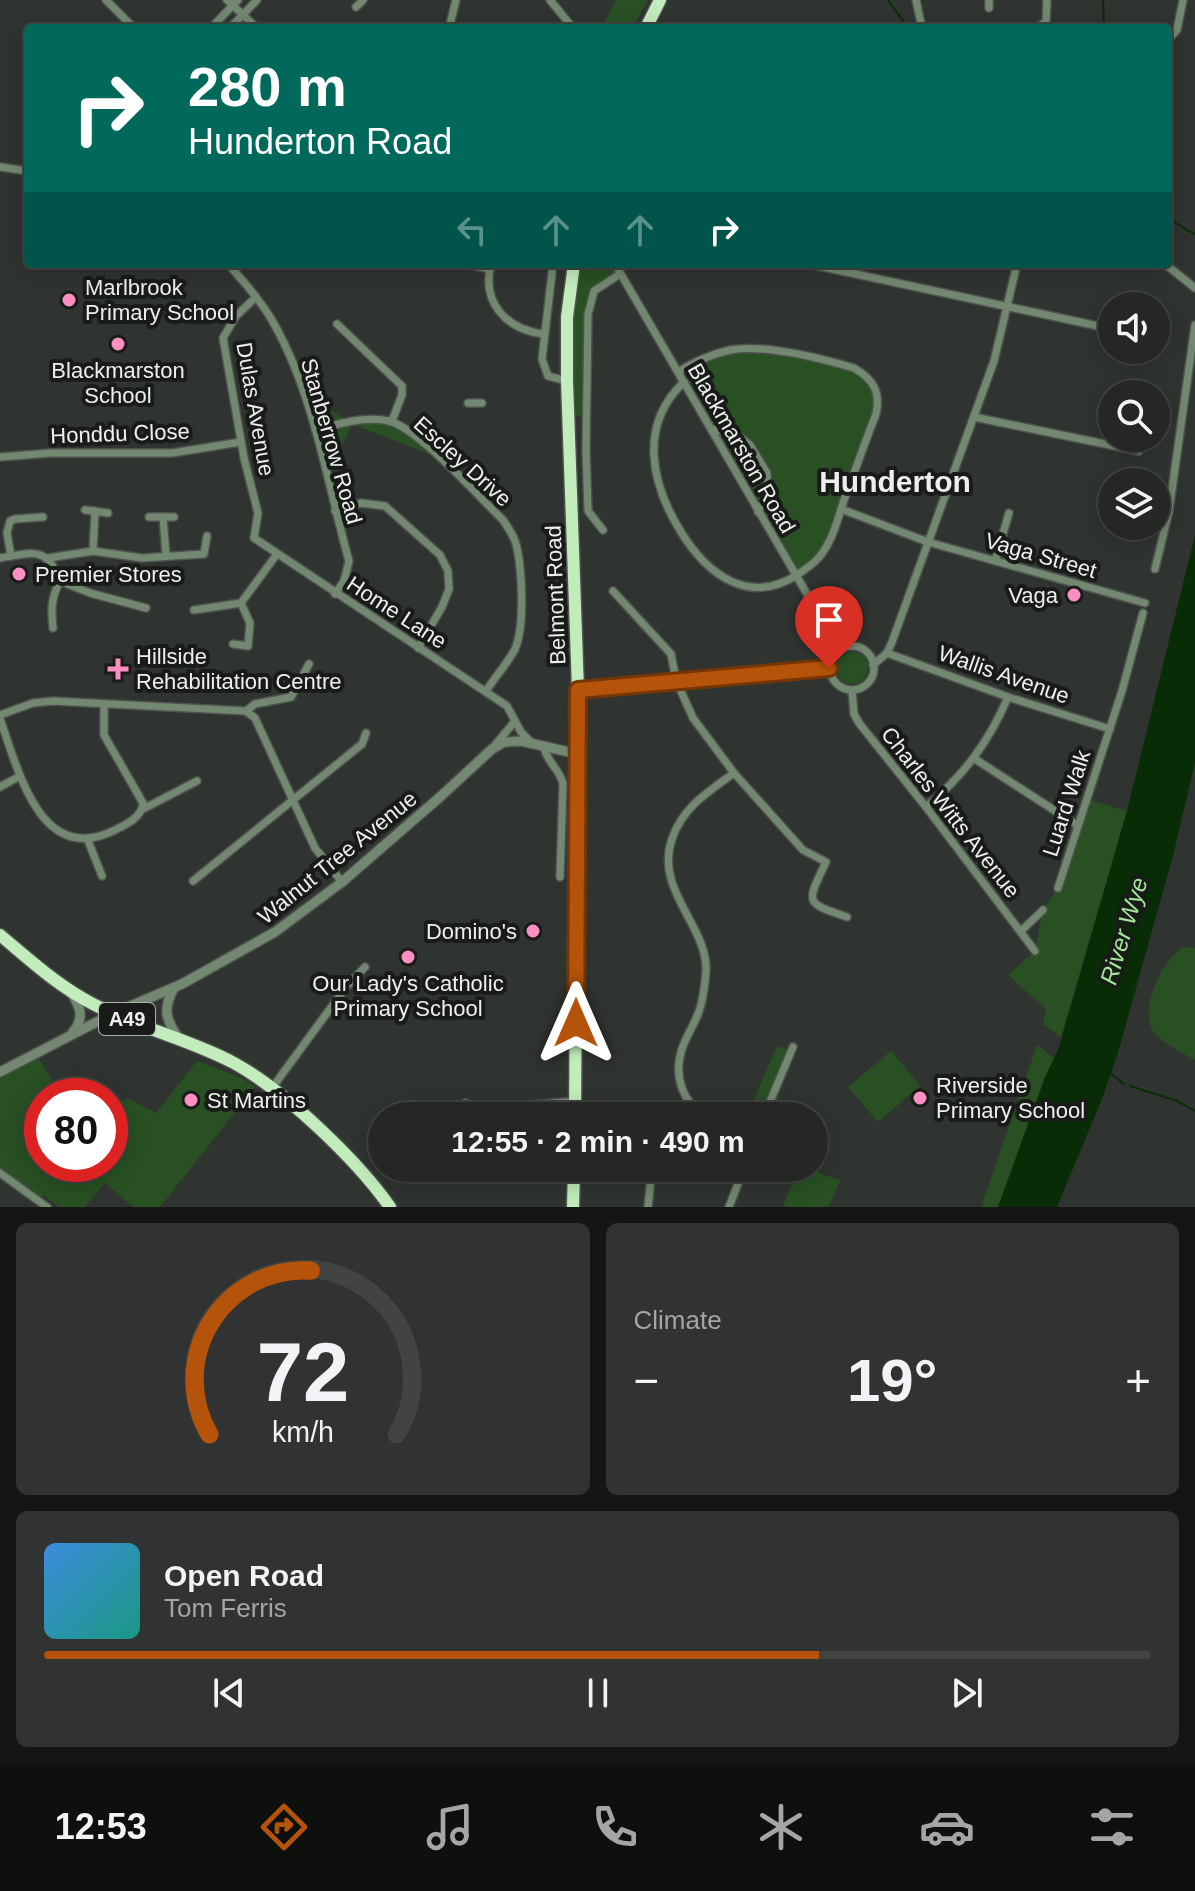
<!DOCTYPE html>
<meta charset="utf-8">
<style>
body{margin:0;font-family:Helvetica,sans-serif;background:#303331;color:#f1f3f6;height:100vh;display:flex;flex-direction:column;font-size:30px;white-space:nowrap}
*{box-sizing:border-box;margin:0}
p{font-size:26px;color:#a3a5a6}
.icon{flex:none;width:44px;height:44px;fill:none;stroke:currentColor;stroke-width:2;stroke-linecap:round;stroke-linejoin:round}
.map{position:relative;height:1207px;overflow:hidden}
.details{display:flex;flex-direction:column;gap:16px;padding:16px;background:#141514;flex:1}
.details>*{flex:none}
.top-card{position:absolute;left:24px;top:24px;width:1148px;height:244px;border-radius:8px;box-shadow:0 4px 20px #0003,0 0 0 2px #414441;background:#00695c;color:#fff;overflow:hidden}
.controls{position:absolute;left:1098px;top:292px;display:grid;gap:16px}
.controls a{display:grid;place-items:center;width:72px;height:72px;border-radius:50%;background:#242724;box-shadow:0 4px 20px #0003,0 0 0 2px #414441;font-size:40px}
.speed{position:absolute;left:24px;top:1078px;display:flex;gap:16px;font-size:40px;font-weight:700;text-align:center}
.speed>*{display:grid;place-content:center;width:104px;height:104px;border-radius:50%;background:#242724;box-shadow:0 4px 20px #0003,0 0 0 2px #414441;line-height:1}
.speed .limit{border:12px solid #d22;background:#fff;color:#111}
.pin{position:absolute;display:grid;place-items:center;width:68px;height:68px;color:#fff;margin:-82px -34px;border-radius:50% 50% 50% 0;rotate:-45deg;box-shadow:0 0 8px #0007}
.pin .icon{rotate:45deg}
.me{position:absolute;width:88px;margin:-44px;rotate:0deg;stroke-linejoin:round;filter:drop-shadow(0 0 6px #0008)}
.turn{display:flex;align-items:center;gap:28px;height:168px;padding:0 32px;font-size:36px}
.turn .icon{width:104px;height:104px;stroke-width:2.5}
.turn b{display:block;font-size:56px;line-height:68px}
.lanes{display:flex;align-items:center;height:76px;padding:0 32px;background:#0003;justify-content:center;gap:40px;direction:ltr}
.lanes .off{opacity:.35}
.big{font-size:60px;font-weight:700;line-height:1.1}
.details .card{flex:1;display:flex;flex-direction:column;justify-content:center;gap:12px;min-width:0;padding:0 28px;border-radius:12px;background:#303331}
.details .dial{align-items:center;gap:0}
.dial svg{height:208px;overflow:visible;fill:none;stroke:#414441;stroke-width:7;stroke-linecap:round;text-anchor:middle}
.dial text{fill:#f1f3f6;stroke:none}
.song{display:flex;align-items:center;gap:24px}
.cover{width:96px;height:96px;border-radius:12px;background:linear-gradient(135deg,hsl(210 70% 55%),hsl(170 70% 35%))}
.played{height:8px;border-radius:4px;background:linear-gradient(90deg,#b45309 70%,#414441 70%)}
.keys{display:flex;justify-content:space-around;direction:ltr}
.heat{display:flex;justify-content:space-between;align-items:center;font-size:44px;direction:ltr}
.details .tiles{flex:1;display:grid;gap:16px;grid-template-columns:1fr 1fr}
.card:last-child{grid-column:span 2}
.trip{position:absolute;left:368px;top:1102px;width:460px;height:80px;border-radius:40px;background:#242724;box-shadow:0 4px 20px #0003,0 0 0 2px #414441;font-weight:700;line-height:80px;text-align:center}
.tab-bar{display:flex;height:128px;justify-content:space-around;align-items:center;background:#0e100e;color:#a3a5a6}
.tab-bar .icon{width:56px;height:56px}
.tab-bar .active{color:#b45309}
.tab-bar b{font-size:36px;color:#f1f3f6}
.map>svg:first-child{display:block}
.green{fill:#285023}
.water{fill:#082c05}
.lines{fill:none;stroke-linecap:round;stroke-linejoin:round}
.stream{stroke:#082c05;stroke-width:2}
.minor-casing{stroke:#4e524e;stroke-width:10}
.tertiary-casing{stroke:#4e524e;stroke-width:12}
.trunk-casing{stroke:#4e524e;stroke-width:15}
.minor{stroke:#738870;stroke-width:7}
.tertiary{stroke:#738870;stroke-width:9}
.trunk{stroke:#c2ecbc;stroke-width:12}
.route-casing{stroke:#753606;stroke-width:20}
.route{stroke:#b45309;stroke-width:14}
.poi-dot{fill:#fc8fc2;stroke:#191b19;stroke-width:3}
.labels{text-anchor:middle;stroke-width:8;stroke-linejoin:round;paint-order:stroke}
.shield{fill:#191b19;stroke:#adafad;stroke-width:2}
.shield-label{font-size:20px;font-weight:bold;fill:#edefed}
.poi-label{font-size:22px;fill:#edefed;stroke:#191b19;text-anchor:start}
.street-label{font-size:22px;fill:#edefed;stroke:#191b19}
.water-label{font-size:24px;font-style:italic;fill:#a2e699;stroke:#191b19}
.district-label{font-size:30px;font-weight:bold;fill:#edefed;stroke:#191b19}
</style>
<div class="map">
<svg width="1195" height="1207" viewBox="0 0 1195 1207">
<rect width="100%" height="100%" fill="#303430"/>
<g class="green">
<polygon points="616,0 648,0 632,28 601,28"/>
<polygon points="574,264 615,264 620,274 592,295 586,417 568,416"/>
<polygon points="751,349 854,368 873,382 878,406 832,533 818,559 795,576 678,372 710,357"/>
<polygon points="301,390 349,422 392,421 437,457 352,424 327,477"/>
<circle cx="852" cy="668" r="16"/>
<polygon points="1086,799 1127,811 1061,1037 1043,1024 1046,1009 1008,975 1035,951 1043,910 1058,888"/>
<path d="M 1184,947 L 1195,948 L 1195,1060 C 1183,1053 1161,1043 1153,1031 C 1139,1009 1163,957 1184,947 Z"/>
<polygon points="1037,1045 1054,1058 998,1207 981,1207"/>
<polygon points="777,1046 788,1050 759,1116 747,1116"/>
<polygon points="891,1051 920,1086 878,1122 848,1087"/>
<polygon points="36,1054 62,1096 42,1096 42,1164 110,1164 110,1111 115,1104 127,1098 156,1113 197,1061 242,1078 255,1087 160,1207 133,1207 105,1183 85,1207 59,1207 44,1195 38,1200 0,1173 0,1072"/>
<polygon points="799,1168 808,1168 840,1181 829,1207 789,1207 783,1205"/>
</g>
<polygon class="water" points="1195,535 1195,762 1174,852 1119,1049 1102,1099 1057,1207 998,1207 1045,1077 1058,1050 1087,950 1127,811"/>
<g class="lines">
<g class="stream">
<polyline points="888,0 905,24"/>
<polyline points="1103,0 1104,28"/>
<path d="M 1168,218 C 1177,224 1185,229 1195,234"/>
<polyline points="1109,1072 1124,1084"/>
<polyline points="1130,1086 1177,1101 1195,1111"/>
</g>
<g class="minor-casing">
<g id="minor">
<polyline points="106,0 134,28"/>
<polyline points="227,0 257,28"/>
<polyline points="550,0 573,28"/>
<polyline points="916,0 922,28"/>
<polyline points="356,7 363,0"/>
<polyline points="989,8 989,0"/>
<polyline points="1037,27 1046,22 1047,0"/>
<polyline points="211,28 238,0"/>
<polyline points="230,28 257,0"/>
<polyline points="449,28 456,0"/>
<polyline points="1129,28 1142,28"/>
<polyline points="1168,40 1177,30 1183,0"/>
<polyline points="0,167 28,171"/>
<path d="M 228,264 C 244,282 261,301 273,322 C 314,394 327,482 349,561 L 344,581 L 335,594"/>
<polyline points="466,264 490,269"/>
<path d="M 491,264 C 481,303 507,330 544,334"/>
<polyline points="553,264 542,359 548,376 567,381"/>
<polyline points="615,264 839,649"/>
<polyline points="809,264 1112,329"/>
<polyline points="1165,264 1195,288"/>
<polyline points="256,297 236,316 223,338 244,458 258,513 254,538 507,706 521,732 532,743"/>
<polyline points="337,324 402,386 402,395 392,421"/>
<path d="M 678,372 C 694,362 712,354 730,350 C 764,344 820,358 854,368 C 873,379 881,392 876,414 C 865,442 855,471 844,500 C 838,518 833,540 820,556 C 814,564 805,569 797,575 C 748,606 707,574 681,532 C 651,484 638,425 684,382"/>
<polyline points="468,403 482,403"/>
<polyline points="974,417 1139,451"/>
<path d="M 315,429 C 339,425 365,415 389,421 C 418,428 479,497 503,520 C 509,529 515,537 517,548 C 522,571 525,627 515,649 C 508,663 495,677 486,691"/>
<polyline points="712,429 736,434 750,445 767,473 768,493 758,512"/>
<polyline points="0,457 51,453 172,453 241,442"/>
<polyline points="841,509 928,542 1145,603"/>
<polyline points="85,510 108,513"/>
<polyline points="335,511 361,503 385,506 440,555 448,571 449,589 442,607 418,648"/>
<polyline points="149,517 174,517"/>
<polyline points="163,517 166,555"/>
<polyline points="603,530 588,511 586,450 588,314 594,291 620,274"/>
<polyline points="93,551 95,511"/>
<polyline points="11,556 7,533 10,521 15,519 43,517"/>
<path d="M 0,558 C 32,553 47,545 60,581 L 90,593 L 146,608"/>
<polyline points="48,558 93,551 142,558 204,554 207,536"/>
<polyline points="995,561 1009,513"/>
<polyline points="1155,569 1169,511 1195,325"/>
<path d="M 613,591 L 671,654 L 676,680 L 693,718 L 734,773 L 803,850 L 826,862 C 807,903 803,902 847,917"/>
<polyline points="194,610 241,603 277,554"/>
<path d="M 53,628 C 51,610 51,598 60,581"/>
<polyline points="233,644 248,646 250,623 241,603"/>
<circle cx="852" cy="668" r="22"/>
<polyline points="887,653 1008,697 1110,729"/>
<polyline points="873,665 887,653 892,642 994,361 1017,264"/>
<polyline points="578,690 829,668"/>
<polyline points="852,691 854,714 859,723 926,807 1035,951"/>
<polyline points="246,711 255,718 315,848 342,882"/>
<polyline points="246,711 255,704 291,697 309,664"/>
<polyline points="0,715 33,703 53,701 246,711"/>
<path d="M 0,719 C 18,768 39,866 113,831 C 125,825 142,818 143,803 L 104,735 L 104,705"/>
<polyline points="496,744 515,721"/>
<path d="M 544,747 C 547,763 560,769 563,784 L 560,877"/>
<polyline points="975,759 1077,825"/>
<polyline points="0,787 20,776"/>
<path d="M 926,807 C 964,775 989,742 1008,697"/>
<polyline points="143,809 197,781"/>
<polyline points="87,838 102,876"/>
<polyline points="193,881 362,744 366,733"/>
<polyline points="1058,888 1122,691 1143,613"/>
<polyline points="1021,931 1043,910"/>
<polyline points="272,1088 346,987 365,967"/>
<polyline points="465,1103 478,1110 496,1114 521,1106 576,1101"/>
<path d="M 705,1116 C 683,1103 674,1077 681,1052 C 685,1037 696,1023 700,1008 C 704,996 705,983 706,971 C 708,926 654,890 672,839 C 682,808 709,791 734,773"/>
<polyline points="764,1116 793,1047"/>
<polyline points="0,1173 47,1207"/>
<polyline points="648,1207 651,1177"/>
<polyline points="729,1207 744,1168"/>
</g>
</g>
<g class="tertiary-casing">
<g id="tertiary">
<path d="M 174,988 C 162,1009 166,1020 179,1039"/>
<path d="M 71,992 C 80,1006 85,1018 73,1032"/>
<polyline points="0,1072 112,1014 182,984 275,932 342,882 440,797 492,749 504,742 521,741 578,754"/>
</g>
</g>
<g class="trunk-casing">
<g id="trunk">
<polyline points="646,28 660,0"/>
<polyline points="574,264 567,317 567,381 578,690 575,1116"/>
<path d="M 0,935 C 30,960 59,987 93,1004 C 138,1028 189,1039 234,1063 C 285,1091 357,1160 390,1207"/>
<polyline points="573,1207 574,1168"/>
</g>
</g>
<use href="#minor" class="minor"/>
<use href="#tertiary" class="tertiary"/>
<use href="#trunk" class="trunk"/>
</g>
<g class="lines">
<g class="route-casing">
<polyline id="route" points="576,1023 578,690 829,668"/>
</g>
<use href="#route" class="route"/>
</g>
<g class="poi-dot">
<circle cx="69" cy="300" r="8"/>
<circle cx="118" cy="344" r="8"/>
<circle cx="19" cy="574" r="8"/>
<circle cx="1074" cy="595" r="8"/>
<path d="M114 657h8v8h8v8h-8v8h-8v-8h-8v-8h8z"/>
<circle cx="533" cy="931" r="8"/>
<circle cx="408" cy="957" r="8"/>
<circle cx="920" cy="1098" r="8"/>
<circle cx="191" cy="1100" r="8"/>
</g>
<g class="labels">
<rect class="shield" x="99" y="1003" width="56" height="32" rx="6"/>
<g class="shield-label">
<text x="127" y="1026">A49</text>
</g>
<g class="poi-label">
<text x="85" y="295">Marlbrook<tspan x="85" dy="25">Primary School</tspan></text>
<text x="118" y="378" text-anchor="middle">Blackmarston<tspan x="118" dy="25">School</tspan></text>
<text x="35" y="582">Premier Stores</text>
<text x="1058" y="603" text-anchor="end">Vaga</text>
<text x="136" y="664">Hillside<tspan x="136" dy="25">Rehabilitation Centre</tspan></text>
<text x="517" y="939" text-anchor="end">Domino's</text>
<text x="408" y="991" text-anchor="middle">Our Lady's Catholic<tspan x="408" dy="25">Primary School</tspan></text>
<text x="936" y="1093">Riverside<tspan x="936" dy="25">Primary School</tspan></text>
<text x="207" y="1108">St Martins</text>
</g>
<g class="street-label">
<text transform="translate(256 409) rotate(80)" y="8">Dulas Avenue</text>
<text transform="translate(120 433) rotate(-2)" y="8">Honddu Close</text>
<text transform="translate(332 441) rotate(74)" y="8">Stanberrow Road</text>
<text transform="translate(742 448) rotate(60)" y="8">Blackmarston Road</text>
<text transform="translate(463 461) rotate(42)" y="8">Escley Drive</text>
<text transform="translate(1041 555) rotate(16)" y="8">Vaga Street</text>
<text transform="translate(555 595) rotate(-92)" y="8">Belmont Road</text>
<text transform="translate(397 612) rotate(33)" y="8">Home Lane</text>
<text transform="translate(1004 674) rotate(19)" y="8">Wallis Avenue</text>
<text transform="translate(1066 803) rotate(-72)" y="8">Luard Walk</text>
<text transform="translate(951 812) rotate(52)" y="8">Charles Witts Avenue</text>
<text transform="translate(337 857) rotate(-39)" y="8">Walnut Tree Avenue</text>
</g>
<g class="water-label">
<text transform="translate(1124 931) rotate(-73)" y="8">River Wye</text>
</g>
<g class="district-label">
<text x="895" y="492">Hunderton</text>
</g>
</g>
</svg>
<div class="controls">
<a><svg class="icon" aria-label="sound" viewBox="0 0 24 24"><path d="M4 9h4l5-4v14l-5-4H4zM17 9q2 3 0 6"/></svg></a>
<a><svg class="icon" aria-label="search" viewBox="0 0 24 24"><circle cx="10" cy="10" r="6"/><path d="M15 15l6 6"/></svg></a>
<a><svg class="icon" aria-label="layers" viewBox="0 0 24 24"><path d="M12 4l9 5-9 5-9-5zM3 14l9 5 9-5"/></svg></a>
</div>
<div class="speed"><div class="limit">80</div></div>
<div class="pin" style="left:829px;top:668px;background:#d93025"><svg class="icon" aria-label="arrive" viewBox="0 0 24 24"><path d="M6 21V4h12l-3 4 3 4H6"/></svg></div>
<svg class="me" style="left:576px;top:1023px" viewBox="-20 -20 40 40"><path d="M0-17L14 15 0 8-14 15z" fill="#b45309" stroke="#fff" stroke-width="4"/></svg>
<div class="trip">12:55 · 2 min · 490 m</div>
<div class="top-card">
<div class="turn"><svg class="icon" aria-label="right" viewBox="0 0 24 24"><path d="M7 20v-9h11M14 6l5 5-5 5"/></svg><div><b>280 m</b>Hunderton Road</div></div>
<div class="lanes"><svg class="icon off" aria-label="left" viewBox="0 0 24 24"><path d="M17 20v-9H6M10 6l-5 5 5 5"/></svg><svg class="icon off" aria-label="ahead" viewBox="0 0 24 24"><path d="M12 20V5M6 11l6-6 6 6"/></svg><svg class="icon off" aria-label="ahead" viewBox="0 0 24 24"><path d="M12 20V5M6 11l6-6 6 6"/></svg><svg class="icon" aria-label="right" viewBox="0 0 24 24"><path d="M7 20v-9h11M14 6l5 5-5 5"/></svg></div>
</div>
</div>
<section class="details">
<div class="tiles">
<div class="card dial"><svg viewBox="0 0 100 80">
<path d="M14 69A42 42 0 1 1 86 69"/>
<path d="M14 69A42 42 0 0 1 53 6" stroke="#b45309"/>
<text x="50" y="56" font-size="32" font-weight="700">72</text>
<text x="50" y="72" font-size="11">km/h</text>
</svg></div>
<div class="card"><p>Climate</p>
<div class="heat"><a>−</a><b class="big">19°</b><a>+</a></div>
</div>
<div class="card">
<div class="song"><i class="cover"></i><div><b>Open Road</b><p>Tom Ferris</p></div></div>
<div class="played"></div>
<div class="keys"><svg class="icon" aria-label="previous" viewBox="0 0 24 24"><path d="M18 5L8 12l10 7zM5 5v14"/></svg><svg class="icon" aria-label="pause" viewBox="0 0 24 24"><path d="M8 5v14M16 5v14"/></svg><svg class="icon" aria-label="next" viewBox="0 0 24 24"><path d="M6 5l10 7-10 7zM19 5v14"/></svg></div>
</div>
</div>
</section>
<nav class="tab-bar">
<b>12:53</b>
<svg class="icon active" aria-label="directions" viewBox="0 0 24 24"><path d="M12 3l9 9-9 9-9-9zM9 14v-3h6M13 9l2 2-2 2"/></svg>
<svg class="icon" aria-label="music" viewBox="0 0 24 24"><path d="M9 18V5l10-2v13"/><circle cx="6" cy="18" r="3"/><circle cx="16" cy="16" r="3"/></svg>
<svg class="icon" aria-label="phone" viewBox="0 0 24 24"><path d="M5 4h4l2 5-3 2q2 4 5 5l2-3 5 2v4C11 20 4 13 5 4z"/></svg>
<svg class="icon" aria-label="climate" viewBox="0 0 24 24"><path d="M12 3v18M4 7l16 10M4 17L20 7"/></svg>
<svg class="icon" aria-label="car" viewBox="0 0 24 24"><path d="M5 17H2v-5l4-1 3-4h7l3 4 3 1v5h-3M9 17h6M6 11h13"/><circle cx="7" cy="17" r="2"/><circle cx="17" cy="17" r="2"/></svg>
<svg class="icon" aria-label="filters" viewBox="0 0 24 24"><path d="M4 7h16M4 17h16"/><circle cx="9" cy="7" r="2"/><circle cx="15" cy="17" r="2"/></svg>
</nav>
